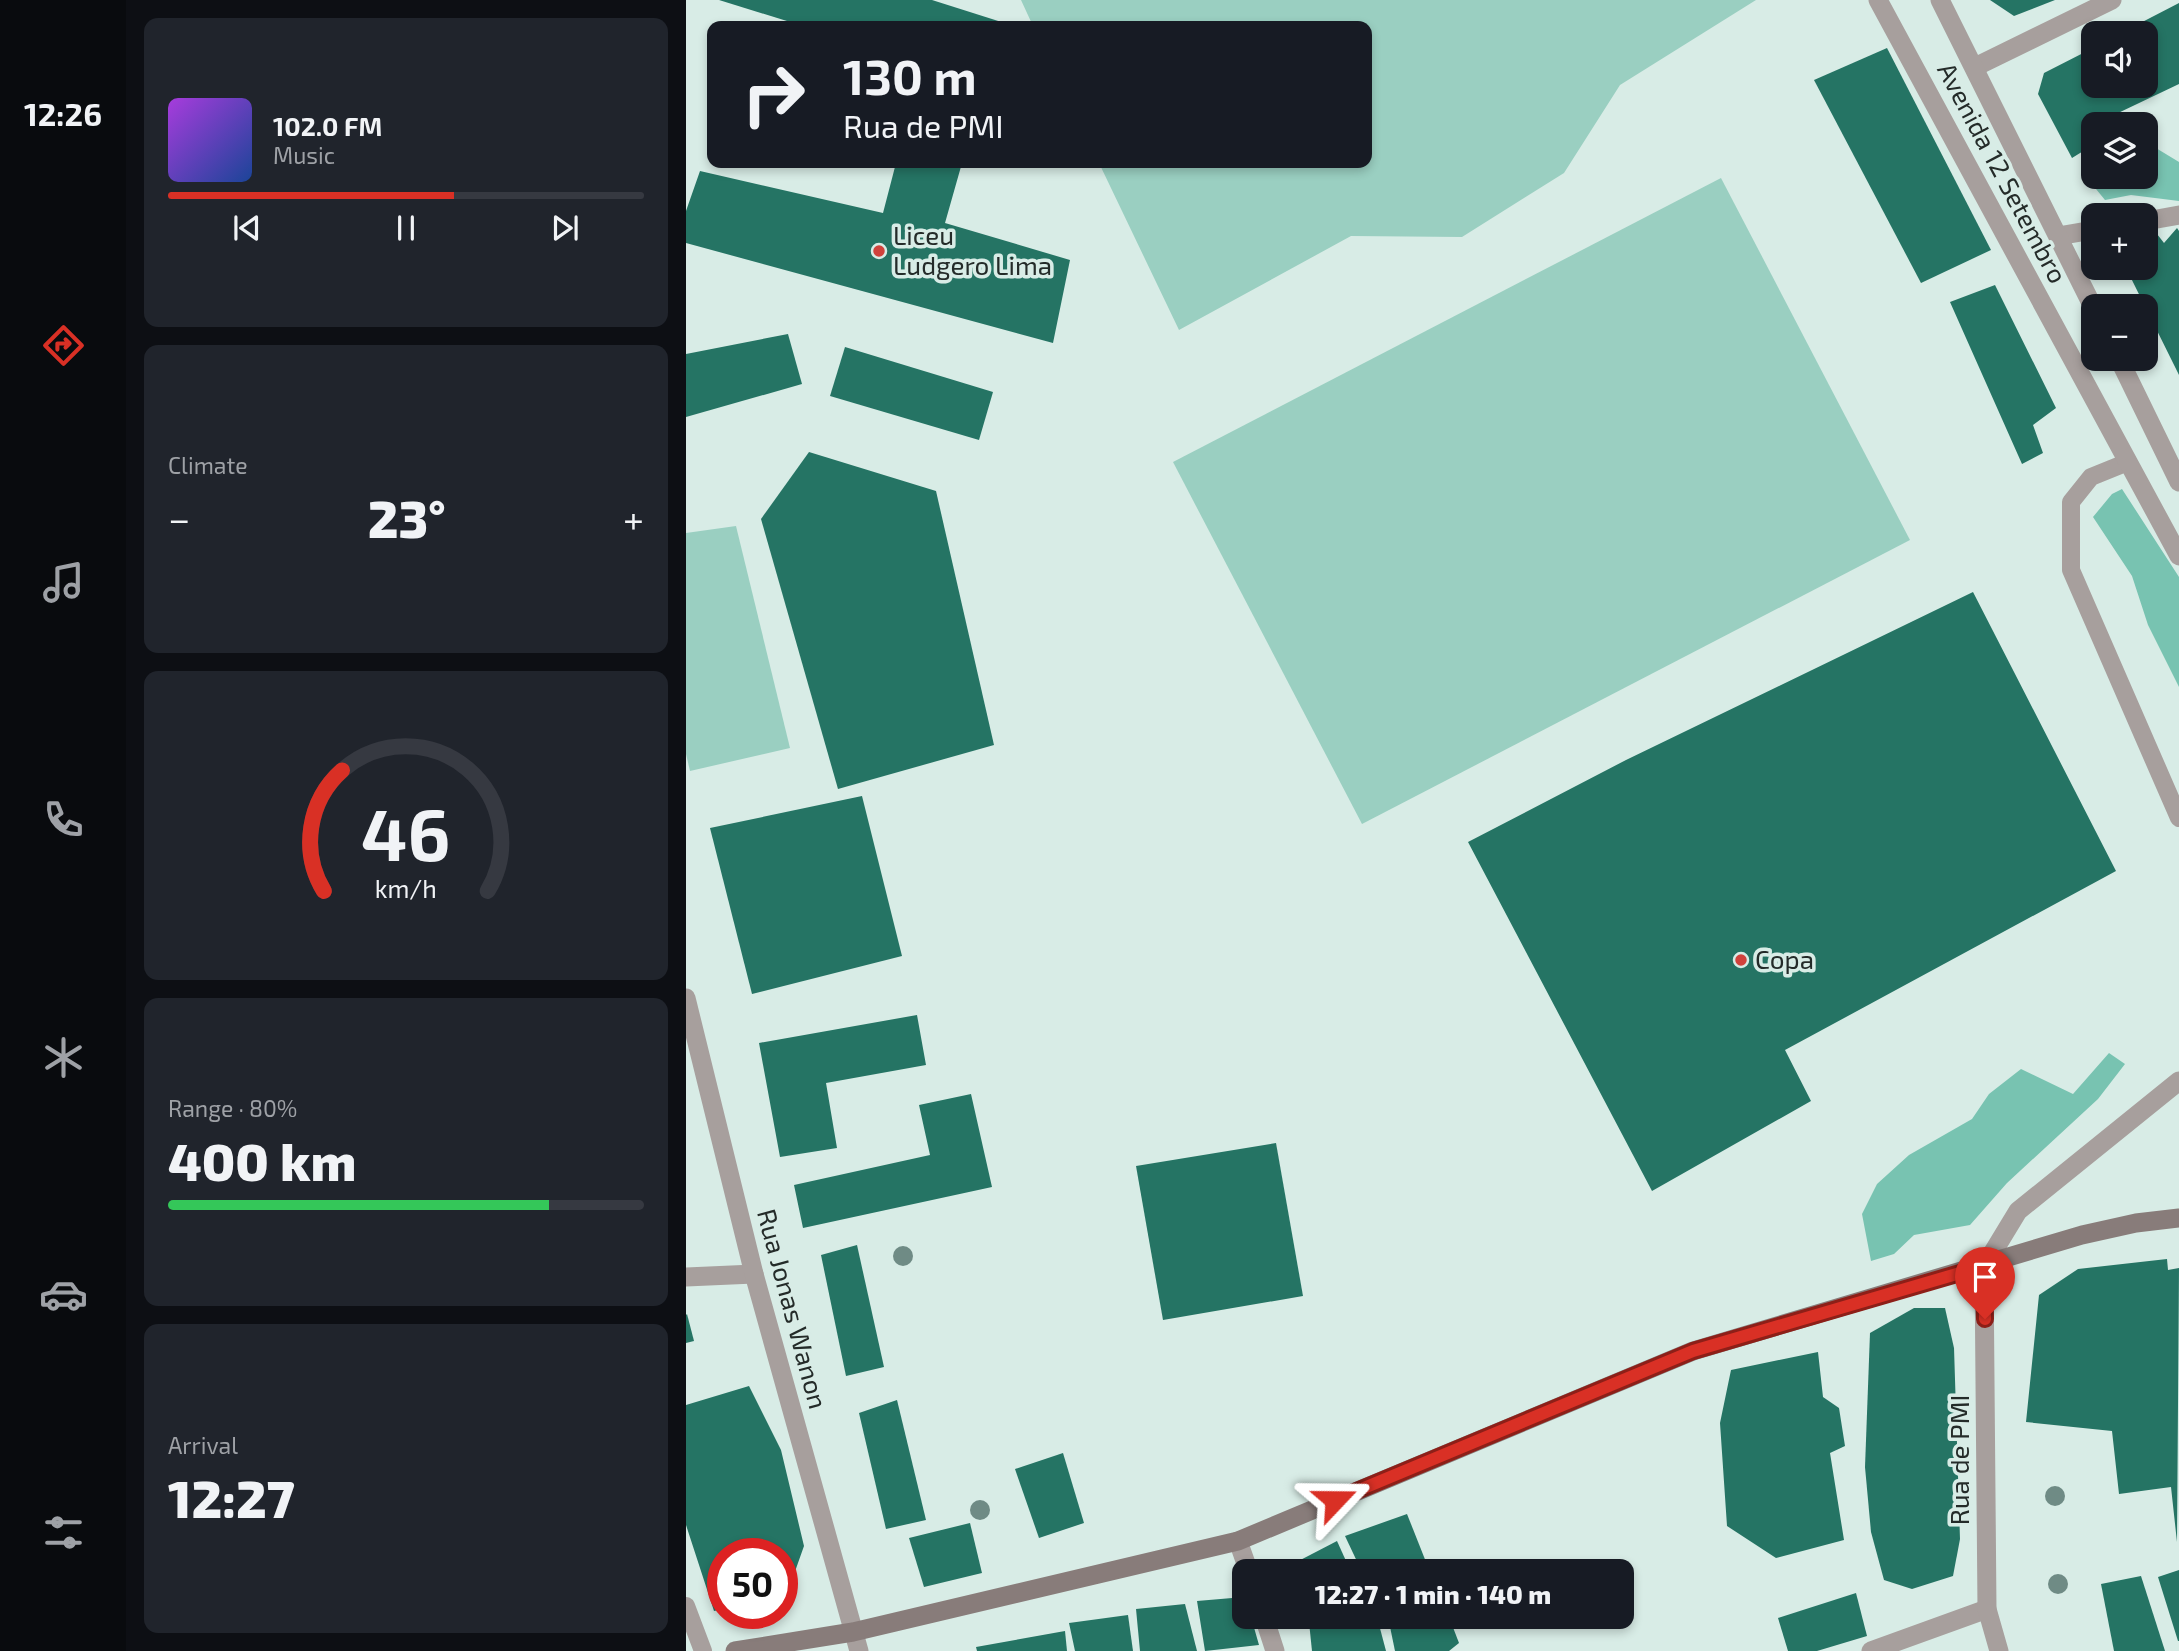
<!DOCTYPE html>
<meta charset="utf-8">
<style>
body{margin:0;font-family:"Exo 2",sans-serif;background:#20242c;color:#f1f3f6;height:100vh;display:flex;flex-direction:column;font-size:26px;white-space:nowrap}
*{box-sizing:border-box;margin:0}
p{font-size:23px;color:#9ea1a6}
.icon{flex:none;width:38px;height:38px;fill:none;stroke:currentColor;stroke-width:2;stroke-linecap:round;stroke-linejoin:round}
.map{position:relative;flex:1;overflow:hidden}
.drawer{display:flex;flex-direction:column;gap:18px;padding:18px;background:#0d0f14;width:560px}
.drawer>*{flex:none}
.banner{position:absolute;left:21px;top:21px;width:665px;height:147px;border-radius:14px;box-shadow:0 4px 10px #0003;background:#171b24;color:#f1f3f6;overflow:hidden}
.tools{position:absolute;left:1395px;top:21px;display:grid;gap:14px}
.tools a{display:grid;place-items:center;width:77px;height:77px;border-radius:14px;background:#171b24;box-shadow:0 4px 10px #0003;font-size:35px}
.speed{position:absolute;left:21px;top:1538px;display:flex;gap:14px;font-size:35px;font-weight:700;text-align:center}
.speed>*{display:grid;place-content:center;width:91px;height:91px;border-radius:50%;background:#171b24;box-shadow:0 4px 10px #0003;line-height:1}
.speed .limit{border:10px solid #d22;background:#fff;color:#111}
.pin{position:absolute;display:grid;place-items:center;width:60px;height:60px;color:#fff;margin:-72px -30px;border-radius:50% 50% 50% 0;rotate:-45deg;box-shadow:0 0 7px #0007}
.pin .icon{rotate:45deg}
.me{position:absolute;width:77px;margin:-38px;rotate:67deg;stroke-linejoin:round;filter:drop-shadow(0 0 5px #0008)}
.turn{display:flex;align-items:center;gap:24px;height:147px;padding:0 21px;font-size:32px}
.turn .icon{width:91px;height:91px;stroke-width:2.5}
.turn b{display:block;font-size:49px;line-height:60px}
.big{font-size:52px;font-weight:800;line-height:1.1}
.drawer .tile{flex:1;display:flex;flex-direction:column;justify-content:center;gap:10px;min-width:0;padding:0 24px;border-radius:14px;background:#20242c}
.drawer .dial{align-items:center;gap:0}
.dial svg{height:182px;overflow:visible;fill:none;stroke:#363941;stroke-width:7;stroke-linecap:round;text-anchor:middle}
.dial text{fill:#f1f3f6;stroke:none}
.song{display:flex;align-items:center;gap:21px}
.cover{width:84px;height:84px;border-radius:10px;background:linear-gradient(135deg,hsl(280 70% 55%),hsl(220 70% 35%))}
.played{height:7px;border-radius:4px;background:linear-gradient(90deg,#d93025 60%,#363941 60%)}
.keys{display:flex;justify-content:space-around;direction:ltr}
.heat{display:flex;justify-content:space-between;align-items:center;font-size:38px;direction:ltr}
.charge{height:10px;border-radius:5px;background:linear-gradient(90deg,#34c759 80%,#363941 0)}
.trip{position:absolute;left:546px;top:1559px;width:402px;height:70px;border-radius:14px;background:#171b24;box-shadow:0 4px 10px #0003;font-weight:800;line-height:70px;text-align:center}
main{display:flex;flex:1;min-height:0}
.dock{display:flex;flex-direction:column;width:126px;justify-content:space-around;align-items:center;background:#090b0e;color:#9ea1a6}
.dock .icon{width:49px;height:49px}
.dock .current{color:#d93025}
.dock b{font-size:32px;color:#f1f3f6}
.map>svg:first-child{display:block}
.green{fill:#9acfc1}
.forest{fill:#78c3b1}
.building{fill:#257464}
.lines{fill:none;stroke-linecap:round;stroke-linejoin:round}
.service{stroke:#a79f9d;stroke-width:18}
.minor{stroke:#a79f9d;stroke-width:19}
.tertiary{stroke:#a79f9d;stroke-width:19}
.secondary{stroke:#887c7a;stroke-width:19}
.tree{fill:#6f8b85}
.route-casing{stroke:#8d1f18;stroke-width:18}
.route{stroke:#d93025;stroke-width:12}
.poi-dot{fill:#d0423c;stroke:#d8ece6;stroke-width:2.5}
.labels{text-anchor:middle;stroke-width:7;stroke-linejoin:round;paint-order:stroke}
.street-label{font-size:26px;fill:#242b29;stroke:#d8ece6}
.poi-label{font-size:26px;fill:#242b29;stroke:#d8ece6;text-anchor:start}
</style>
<main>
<nav class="dock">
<b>12:26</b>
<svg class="icon current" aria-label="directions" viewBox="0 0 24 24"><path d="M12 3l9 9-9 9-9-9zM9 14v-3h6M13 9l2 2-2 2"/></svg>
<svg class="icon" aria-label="music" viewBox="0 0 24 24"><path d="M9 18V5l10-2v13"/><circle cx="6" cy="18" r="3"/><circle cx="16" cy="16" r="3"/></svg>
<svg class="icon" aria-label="phone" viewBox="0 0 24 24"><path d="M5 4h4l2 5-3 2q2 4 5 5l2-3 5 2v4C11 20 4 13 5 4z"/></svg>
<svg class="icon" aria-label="climate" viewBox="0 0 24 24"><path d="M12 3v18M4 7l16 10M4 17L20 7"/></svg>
<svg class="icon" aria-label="car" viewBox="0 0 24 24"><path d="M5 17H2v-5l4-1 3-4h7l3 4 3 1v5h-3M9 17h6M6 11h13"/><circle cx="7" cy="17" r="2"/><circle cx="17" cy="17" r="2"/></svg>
<svg class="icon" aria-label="filters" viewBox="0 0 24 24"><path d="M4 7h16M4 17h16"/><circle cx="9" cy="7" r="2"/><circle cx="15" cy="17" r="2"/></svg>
</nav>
<section class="drawer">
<div class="tile">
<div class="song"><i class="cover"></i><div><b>102.0 FM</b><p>Music</p></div></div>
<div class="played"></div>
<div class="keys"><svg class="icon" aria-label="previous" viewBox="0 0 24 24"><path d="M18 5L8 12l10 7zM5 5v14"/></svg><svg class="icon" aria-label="pause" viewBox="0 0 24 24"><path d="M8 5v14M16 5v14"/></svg><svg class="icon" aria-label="next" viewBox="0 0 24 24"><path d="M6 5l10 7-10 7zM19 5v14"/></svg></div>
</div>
<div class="tile"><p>Climate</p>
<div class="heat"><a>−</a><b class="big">23°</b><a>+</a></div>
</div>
<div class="tile dial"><svg viewBox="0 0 100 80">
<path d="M14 69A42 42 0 1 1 86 69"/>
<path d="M14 69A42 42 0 0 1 22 16" stroke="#d93025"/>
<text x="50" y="56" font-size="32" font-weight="700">46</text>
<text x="50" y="72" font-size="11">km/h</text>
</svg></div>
<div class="tile"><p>Range · 80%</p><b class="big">400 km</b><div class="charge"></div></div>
<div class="tile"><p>Arrival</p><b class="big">12:27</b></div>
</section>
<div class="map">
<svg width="1493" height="1651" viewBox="0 0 1493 1651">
<rect width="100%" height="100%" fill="#d8ece6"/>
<g class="green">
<polygon points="335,0 1070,0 934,85 878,173 776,237 665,236 493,330 413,163 681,163 681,26 347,26"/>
<polygon points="1035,178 1224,540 676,824 487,462"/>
<polygon points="50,526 104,748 4,771 0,754 0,533"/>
</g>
<g class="forest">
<polygon points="1460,142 1493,162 1493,201 1445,195 1419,200 1410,189 1412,177 1460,177"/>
<polygon points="1436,489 1493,577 1493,687 1462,625 1446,576 1407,517 1426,494"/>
<polygon points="1423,1053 1439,1064 1412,1099 1321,1183 1284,1225 1228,1235 1208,1254 1185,1261 1176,1214 1191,1184 1223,1155 1286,1119 1303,1094 1335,1069 1387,1094"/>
</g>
<g class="building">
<polygon points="33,0 246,0 328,26 117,26"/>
<polygon points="1304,0 1369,0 1328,16"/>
<polygon points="1493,3 1493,84 1430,114 1426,124 1407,124 1407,145 1386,158 1352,94 1358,73 1407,48 1407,86 1460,86 1460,33 1435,33"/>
<polygon points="1201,48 1305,250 1235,283 1128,80"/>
<polygon points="210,163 276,163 259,223 384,260 367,343 0,243 0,211 14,171 197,213"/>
<polygon points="1464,225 1478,243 1491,228 1493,231 1493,375 1440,268 1460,268 1460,228"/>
<polygon points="1309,285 1370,408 1347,425 1357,453 1336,464 1264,302"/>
<polygon points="102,334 116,384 0,417 0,354"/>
<polygon points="159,347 307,392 293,440 144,396"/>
<polygon points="123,452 250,491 308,745 152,789 75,519"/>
<polygon points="1287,592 1430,871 1099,1050 1125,1101 966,1191 782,842 940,760"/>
<polygon points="176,796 216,956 66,994 24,828"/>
<polygon points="231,1015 240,1065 140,1083 151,1148 94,1157 73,1043"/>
<polygon points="285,1094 306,1187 117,1228 108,1185 244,1155 233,1105"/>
<polygon points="590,1143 617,1296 477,1320 450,1166"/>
<polygon points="171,1245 198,1367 160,1376 135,1255"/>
<polygon points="1481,1259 1482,1270 1493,1268 1491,1542 1485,1487 1433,1494 1426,1431 1340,1422 1353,1295 1392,1269"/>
<polygon points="1228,1308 1259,1308 1268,1348 1274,1539 1267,1576 1226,1589 1198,1580 1185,1532 1179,1467 1184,1333"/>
<polygon points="1,1314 8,1341 0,1343 0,1315"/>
<polygon points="1132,1352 1137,1397 1153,1408 1159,1446 1144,1453 1158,1540 1090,1558 1041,1526 1034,1423 1045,1370"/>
<polygon points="63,1386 95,1450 118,1546 101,1594 96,1595 96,1554 37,1554 37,1609 28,1611 0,1525 0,1405"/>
<polygon points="211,1400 240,1520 200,1529 173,1413"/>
<polygon points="377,1453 398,1523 353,1538 329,1469"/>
<polygon points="721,1514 744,1572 676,1572 659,1536"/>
<polygon points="284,1523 296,1573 238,1587 223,1538"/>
<polygon points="651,1541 665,1572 600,1572 599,1568"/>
<polygon points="1493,1570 1493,1641 1492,1641 1472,1577"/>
<polygon points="1455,1576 1479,1651 1428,1651 1415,1584"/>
<polygon points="1170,1593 1181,1636 1131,1651 1102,1651 1092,1618"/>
<polygon points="558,1597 558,1617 565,1617 573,1645 519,1651 511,1601"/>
<polygon points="499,1604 511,1651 454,1651 450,1609"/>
<polygon points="442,1615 447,1651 389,1651 383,1623"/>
<polygon points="642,1617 691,1617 700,1651 626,1651 623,1622"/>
<polygon points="702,1617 763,1617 773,1643 763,1651 709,1651"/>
<polygon points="379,1631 381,1651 291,1651 290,1647"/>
</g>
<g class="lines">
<g class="service">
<polyline points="1442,462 1405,477 1385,502 1385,570 1493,818"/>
<polyline points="0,1606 17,1651"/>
</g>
<g class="minor">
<polyline points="1289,67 1426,0"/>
<polyline points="1460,221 1493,215"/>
<polyline points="1372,236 1407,230"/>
<polyline points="0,1277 68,1274"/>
<polyline points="552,1541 563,1572"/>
<polyline points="578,1617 589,1651"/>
<polyline points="1185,1651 1301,1609"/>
</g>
<g class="tertiary">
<polyline points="1192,0 1493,556"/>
<polyline points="1254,0 1407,307"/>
<polyline points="1433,359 1493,482"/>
<polyline points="0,998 68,1274 173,1651"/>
<polyline points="1313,1651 1301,1609 1298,1267 1332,1211 1493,1081"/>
</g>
<polyline class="secondary" points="49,1651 167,1632 552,1541 1007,1351 1396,1235 1450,1223 1493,1218"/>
</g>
<g class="tree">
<circle cx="217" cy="1256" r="10"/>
<circle cx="1369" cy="1496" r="10"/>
<circle cx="294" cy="1510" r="10"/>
<circle cx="1372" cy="1584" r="10"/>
</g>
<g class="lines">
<g class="route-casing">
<polyline id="route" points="649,1500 1007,1351 1298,1266 1299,1319"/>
</g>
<use href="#route" class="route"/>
</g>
<g class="poi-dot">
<circle cx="193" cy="251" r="7"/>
<circle cx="1055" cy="960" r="7"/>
</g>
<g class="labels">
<g class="street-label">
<text transform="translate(1316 173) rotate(62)" y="9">Avenida 12 Setembro</text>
<text transform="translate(106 1309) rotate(75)" y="9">Rua Jonas Wanon</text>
<text transform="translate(1274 1460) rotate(-90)" y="9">Rua de PMI</text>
</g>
<g class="poi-label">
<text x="207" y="245">Liceu<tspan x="207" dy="30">Ludgero Lima</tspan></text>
<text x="1069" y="969">Copa</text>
</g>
</g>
</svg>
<div class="tools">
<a><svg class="icon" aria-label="sound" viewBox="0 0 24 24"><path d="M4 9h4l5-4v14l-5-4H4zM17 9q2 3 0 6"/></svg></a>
<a><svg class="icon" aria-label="layers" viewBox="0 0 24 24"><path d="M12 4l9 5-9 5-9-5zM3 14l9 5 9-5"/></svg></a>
<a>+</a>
<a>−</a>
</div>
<div class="speed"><div class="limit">50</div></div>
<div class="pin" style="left:1299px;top:1319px;background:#d93025"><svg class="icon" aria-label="arrive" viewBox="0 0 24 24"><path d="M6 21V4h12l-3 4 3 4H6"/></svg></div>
<svg class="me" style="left:649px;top:1500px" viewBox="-20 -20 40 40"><path d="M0-17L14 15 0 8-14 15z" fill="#d93025" stroke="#fff" stroke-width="4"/></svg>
<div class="trip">12:27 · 1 min · 140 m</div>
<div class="banner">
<div class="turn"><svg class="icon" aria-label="right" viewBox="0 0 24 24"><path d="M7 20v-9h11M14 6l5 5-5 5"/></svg><div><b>130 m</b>Rua de PMI</div></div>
</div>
</div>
</main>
